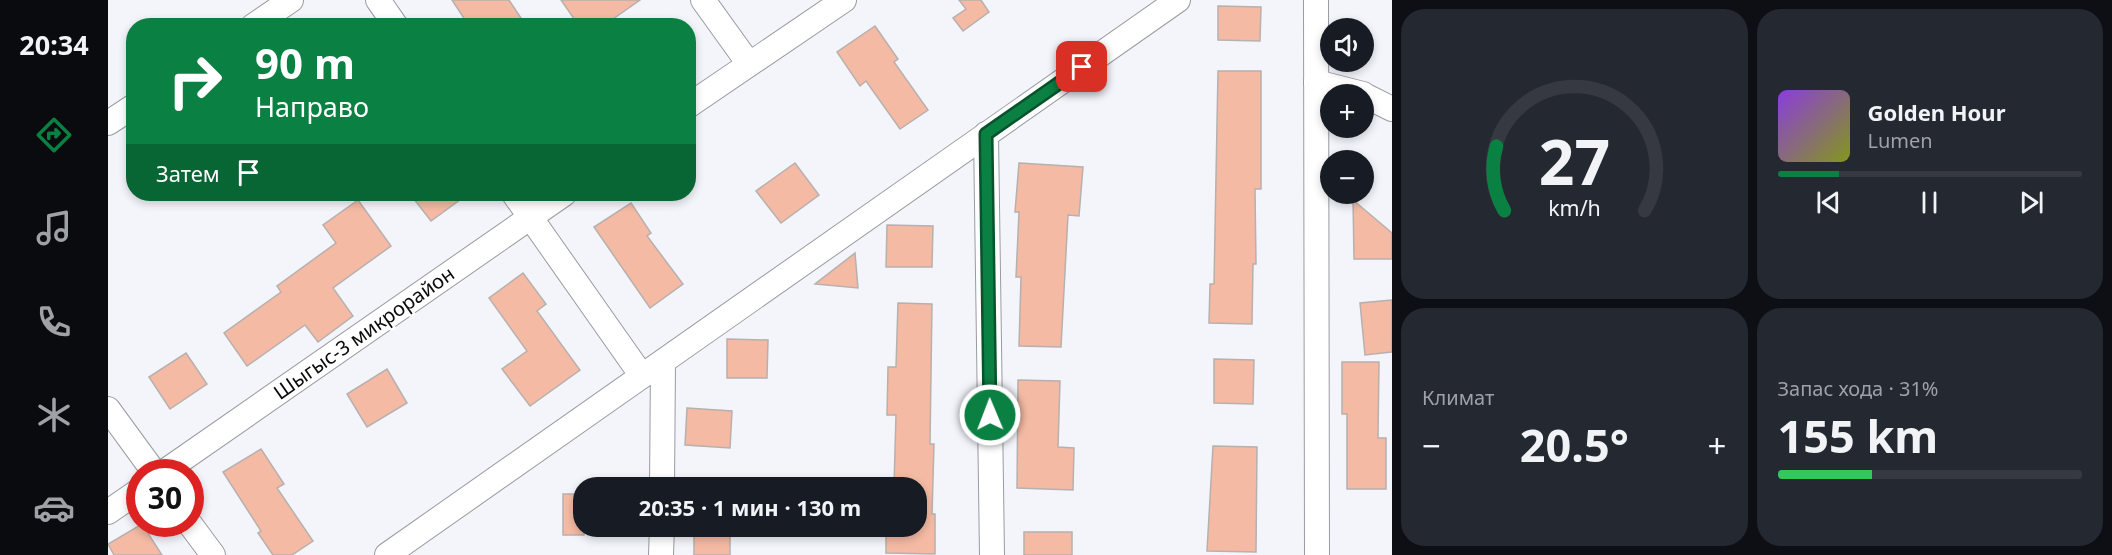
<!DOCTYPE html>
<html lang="ru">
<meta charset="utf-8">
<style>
body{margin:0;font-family:"Noto Sans",sans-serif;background:#242831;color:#f1f3f6;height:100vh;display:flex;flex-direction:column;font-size:22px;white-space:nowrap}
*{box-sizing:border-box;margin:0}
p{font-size:20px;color:#9ea1a6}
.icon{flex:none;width:33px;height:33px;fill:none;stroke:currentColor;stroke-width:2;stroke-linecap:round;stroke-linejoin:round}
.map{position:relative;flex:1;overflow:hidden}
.drawer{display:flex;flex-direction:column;gap:9px;padding:9px;background:#0d0f14;width:720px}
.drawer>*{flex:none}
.top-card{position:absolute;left:18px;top:18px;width:570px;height:183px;border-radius:24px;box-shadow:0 3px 9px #0003;background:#0b8043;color:#fff;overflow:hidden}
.tools{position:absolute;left:1212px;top:18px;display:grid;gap:12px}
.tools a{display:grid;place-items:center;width:54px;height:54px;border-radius:50%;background:#171b24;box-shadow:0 3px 9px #0003;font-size:30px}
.speed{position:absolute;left:18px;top:459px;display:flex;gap:12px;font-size:30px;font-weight:700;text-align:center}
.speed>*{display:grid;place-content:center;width:78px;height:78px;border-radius:50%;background:#171b24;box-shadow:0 3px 9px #0003;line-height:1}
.speed .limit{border:9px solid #d22;background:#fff;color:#111}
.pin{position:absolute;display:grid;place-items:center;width:51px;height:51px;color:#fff;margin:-26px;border-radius:12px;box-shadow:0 3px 9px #0006}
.me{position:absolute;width:66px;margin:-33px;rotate:359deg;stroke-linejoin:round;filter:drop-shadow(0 0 4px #0008)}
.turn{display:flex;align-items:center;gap:21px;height:126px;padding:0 30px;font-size:27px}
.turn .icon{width:78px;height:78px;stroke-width:2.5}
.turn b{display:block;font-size:42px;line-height:51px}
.then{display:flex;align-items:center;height:57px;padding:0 30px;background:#0003;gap:12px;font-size:22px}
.big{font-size:45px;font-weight:700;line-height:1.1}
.drawer .card{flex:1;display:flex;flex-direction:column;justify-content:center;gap:9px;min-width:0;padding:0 21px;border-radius:24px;background:#242831}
.drawer .dial{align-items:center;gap:0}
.dial svg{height:156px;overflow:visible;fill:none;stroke:#363941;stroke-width:7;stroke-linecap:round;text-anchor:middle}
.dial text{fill:#f1f3f6;stroke:none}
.song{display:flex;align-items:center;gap:18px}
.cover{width:72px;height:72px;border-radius:9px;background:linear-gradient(135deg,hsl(270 70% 55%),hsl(70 70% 35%))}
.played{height:6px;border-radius:3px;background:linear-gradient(90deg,#0b8043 20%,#363941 20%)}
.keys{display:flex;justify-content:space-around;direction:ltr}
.heat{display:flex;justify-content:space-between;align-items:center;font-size:33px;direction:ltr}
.charge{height:9px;border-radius:4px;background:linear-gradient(90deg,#34c759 31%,#363941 0)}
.drawer .tiles{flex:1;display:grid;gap:9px;grid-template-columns:repeat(2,1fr)}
.trip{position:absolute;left:465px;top:477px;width:354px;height:60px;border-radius:24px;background:#171b24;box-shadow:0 3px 9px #0003;font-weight:700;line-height:60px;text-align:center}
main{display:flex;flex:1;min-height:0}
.dock{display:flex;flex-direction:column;width:108px;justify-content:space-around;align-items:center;background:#090b0e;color:#9ea1a6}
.dock .icon{width:42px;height:42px}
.dock .current{color:#0b8043}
.dock b{font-size:27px;color:#f1f3f6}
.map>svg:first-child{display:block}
.building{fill:#f4baa4;stroke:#b7b0ae;stroke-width:1.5}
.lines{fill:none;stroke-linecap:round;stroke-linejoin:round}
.minor-casing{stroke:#9a9ba1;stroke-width:26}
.minor{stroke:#fff;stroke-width:24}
.route-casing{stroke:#07532c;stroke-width:15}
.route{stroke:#0b8043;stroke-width:10}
.labels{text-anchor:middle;stroke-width:5;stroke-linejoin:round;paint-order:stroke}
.street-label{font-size:20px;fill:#0b0b0d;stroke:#fff}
</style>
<main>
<nav class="dock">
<b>20:34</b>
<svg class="icon current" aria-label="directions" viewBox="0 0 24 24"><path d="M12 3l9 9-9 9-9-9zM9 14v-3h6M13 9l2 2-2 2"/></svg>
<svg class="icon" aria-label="music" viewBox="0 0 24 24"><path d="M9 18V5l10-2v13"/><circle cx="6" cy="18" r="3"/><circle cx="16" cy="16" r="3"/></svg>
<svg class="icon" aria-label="phone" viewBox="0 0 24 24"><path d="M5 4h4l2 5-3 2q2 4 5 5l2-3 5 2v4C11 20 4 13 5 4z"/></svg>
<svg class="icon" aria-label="climate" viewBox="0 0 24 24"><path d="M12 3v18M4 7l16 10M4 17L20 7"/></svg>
<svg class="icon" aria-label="car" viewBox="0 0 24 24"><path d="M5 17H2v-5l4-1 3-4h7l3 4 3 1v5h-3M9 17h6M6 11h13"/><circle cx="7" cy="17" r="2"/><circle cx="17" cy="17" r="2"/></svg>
</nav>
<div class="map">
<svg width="1284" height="555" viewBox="0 0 1284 555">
<rect width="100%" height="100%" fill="#f4f5fb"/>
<g class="building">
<polygon points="344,0 401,0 413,18 401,26 361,26"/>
<polygon points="453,0 532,0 495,26 471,26"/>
<polygon points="851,0 873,0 881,12 855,31 845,18 858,9"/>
<polygon points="1110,6 1153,7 1152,41 1110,40"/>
<polygon points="767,26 790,59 786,62 820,110 792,129 758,81 752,86 729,52"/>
<polygon points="1110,71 1153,71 1153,189 1147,189 1148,264 1145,264 1144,324 1101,323 1102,284 1106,284"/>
<polygon points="687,163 711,195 673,223 648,191"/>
<polygon points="911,163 975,167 971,216 960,215 953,347 911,346 913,277 908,277 911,212 907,212"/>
<polygon points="302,194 360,194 323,221"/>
<polygon points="250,200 283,246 225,288 245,316 210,342 197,325 139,366 116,333 173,292 169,286 228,243 215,225"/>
<polygon points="1245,200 1284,233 1284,259 1246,259"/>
<polygon points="523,203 543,233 539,236 575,284 542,308 486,227"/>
<polygon points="779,225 825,226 824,267 778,267"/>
<polygon points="747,253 750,288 707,284"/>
<polygon points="415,273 438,304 429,311 472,370 422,406 394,369 419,351 381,298"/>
<polygon points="1284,300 1284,352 1257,355 1252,303"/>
<polygon points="790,303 824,304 822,444 826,444 824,514 827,514 827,554 778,553 778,526 808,526 808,486 786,486 788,415 779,415 780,367 788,367"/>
<polygon points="619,339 660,340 659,378 619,378"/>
<polygon points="78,353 99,384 62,409 41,377"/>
<polygon points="1106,359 1146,360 1145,404 1106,403"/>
<polygon points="1234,362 1271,362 1270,438 1278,438 1278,489 1239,489 1239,414 1234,414"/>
<polygon points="279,369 299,403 259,427 239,394"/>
<polygon points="910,380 952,381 950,447 966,448 965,490 909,488"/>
<polygon points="579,408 624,411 622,448 577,445"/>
<polygon points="1105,446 1149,447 1148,552 1099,551"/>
<polygon points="153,449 176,484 169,488 205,541 184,555 165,555 150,533 153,531 115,472"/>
<rect x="455" y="494" width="21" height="41"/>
<polygon points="34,524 54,555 6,555 0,544"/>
<rect x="586" y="526" width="36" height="29"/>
<rect x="916" y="532" width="48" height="23"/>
</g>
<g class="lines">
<g class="minor-casing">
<g id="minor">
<polyline points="270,0 288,26"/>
<polyline points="595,0 641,64"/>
<polyline points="1208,0 1209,555"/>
<polyline points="145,26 183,0"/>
<polyline points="1208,82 1255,94"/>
<polyline points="1256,95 1284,109"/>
<polyline points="580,106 736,0"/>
<polyline points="0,123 26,106"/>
<polyline points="878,134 884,555"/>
<polyline points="406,194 534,376"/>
<polyline points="0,409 46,472"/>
<polyline points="56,472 456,194"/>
<polyline points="554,488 555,362"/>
<polyline points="0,512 32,490"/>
<polyline points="82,524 105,555"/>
<polyline points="279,555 1070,0"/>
<polyline points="553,555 554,526"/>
</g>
</g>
<use href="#minor" class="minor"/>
</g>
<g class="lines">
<g class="route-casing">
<polyline id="route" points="882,415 878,134 974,67"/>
</g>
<use href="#route" class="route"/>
</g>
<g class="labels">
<g class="street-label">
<text transform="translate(256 333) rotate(-35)" y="7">Шыгыс-3 микрорайон</text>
</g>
</g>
</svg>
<div class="tools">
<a><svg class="icon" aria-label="sound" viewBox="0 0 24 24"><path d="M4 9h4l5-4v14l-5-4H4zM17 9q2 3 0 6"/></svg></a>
<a>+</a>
<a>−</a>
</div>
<div class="speed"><div class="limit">30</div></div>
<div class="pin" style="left:974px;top:67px;background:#d93025"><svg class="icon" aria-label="arrive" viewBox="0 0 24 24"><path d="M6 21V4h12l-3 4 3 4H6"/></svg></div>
<svg class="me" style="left:882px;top:415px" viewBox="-20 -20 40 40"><circle r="17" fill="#0b8043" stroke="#fff" stroke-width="3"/><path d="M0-11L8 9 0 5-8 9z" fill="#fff"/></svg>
<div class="trip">20:35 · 1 мин · 130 m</div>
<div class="top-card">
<div class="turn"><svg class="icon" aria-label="right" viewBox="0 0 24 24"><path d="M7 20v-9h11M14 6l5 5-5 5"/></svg><div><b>90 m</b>Направо</div></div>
<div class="then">Затем<svg class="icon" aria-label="arrive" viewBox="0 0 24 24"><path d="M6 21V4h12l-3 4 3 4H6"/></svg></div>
</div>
</div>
<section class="drawer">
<div class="tiles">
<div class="card dial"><svg viewBox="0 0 100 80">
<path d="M14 69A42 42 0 1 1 86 69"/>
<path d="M14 69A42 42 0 0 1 10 36" stroke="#0b8043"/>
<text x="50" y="56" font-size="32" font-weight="700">27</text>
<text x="50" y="72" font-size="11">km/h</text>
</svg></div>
<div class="card">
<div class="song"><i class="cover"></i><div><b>Golden Hour</b><p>Lumen</p></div></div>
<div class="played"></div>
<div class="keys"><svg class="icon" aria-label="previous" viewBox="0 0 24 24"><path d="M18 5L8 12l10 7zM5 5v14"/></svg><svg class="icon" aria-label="pause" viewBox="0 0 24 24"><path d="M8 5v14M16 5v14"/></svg><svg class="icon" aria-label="next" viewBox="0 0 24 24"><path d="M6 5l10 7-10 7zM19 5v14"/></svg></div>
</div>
<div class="card"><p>Климат</p>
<div class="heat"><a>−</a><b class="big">20.5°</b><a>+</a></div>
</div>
<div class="card"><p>Запас хода · 31%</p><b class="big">155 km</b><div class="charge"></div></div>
</div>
</section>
</main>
